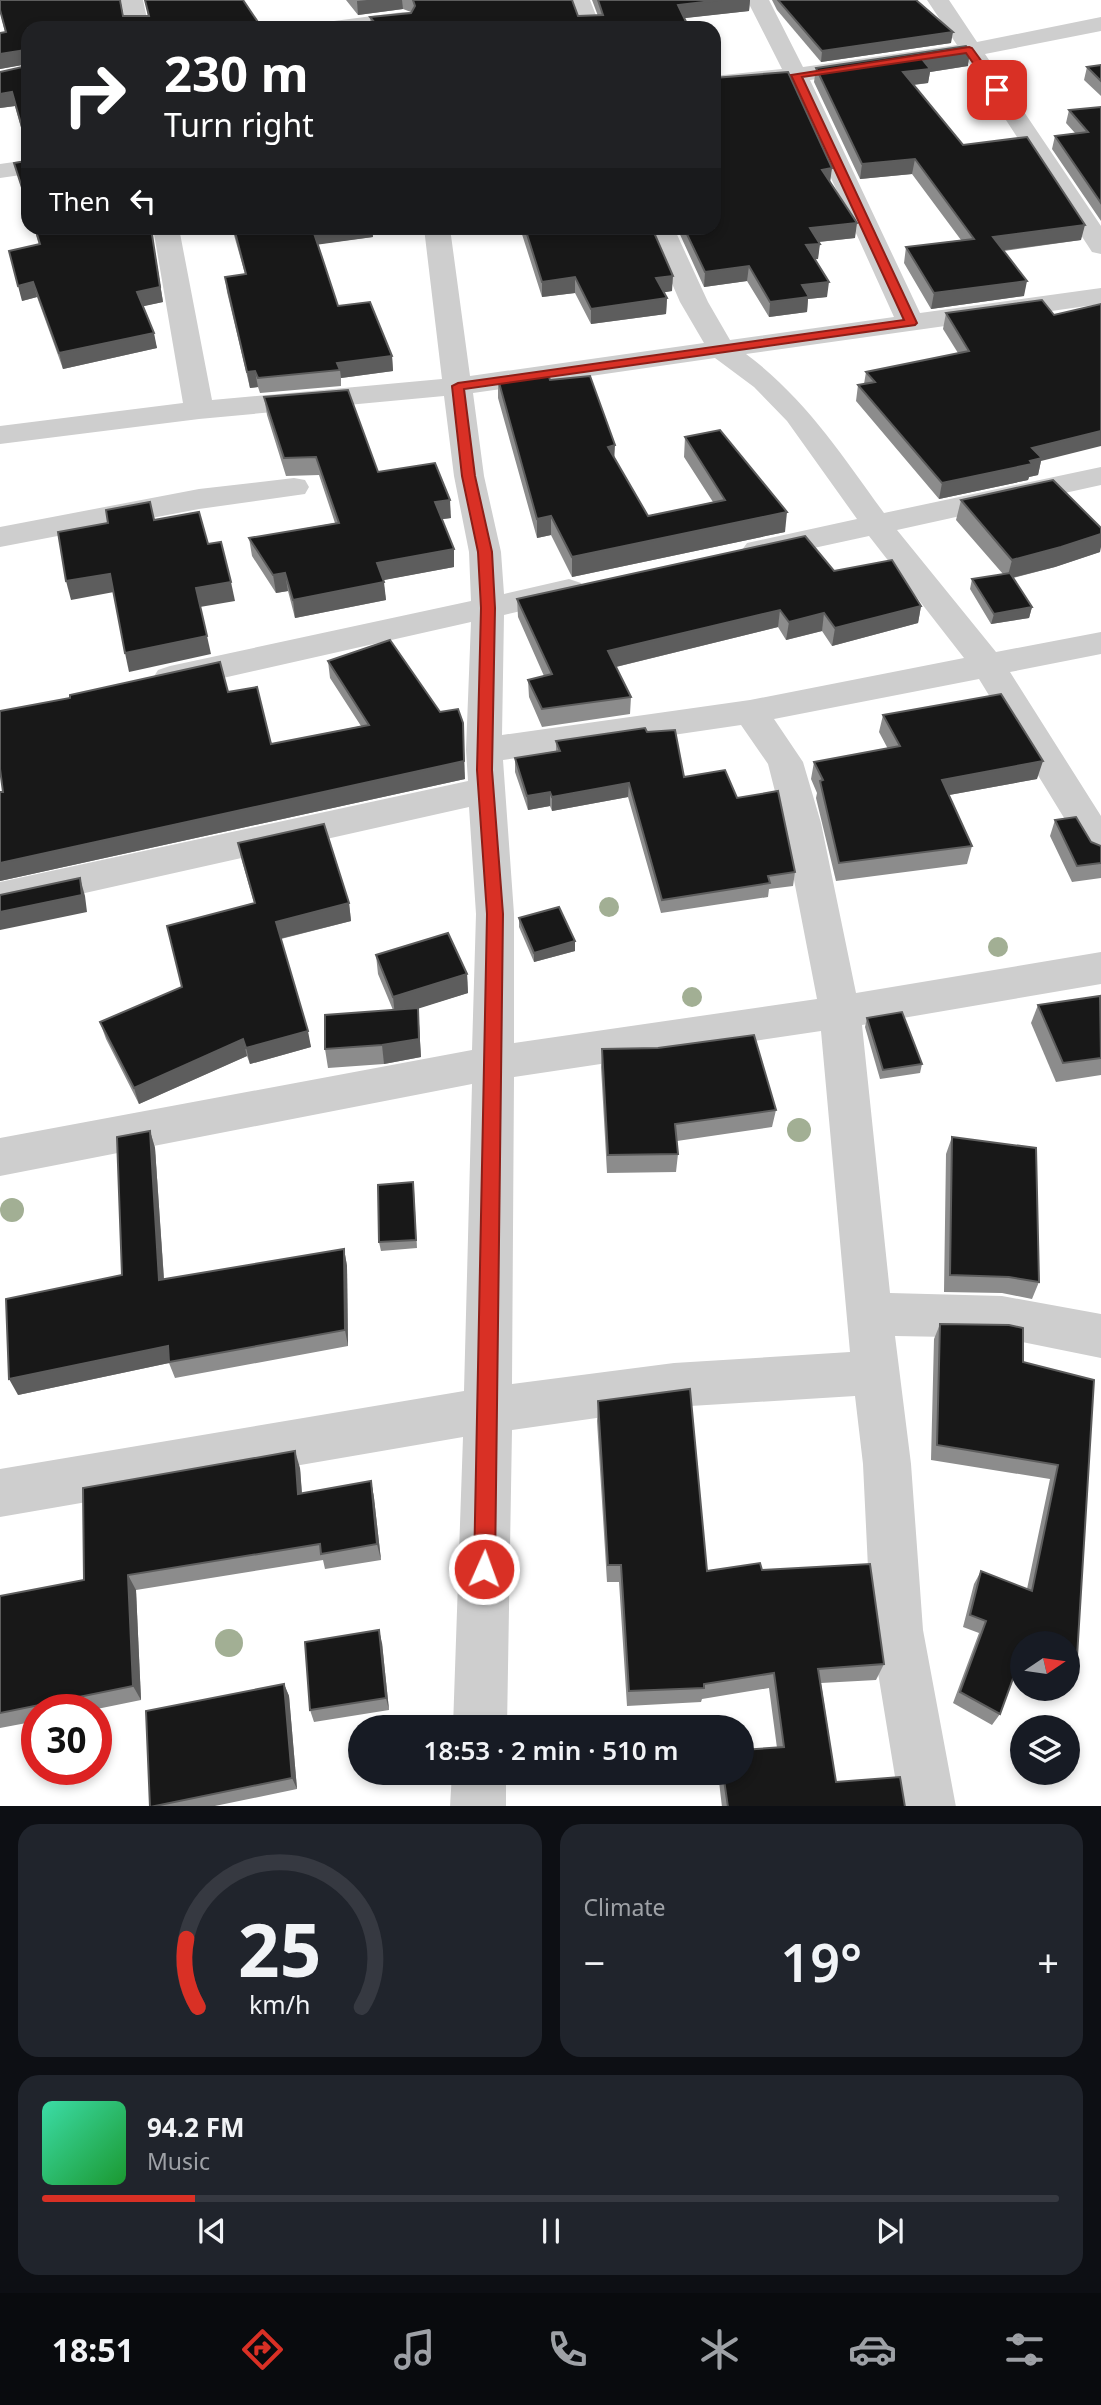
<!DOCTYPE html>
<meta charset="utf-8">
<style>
body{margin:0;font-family:"Noto Sans",sans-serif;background:#20242c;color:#f1f3f6;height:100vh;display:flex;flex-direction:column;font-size:26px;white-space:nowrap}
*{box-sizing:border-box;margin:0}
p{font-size:23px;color:#9ea1a6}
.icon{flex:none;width:38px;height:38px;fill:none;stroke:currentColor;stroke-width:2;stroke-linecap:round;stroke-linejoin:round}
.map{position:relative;height:1806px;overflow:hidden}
.side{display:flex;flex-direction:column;gap:18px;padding:18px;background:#0d0f14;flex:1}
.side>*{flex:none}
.banner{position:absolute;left:21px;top:21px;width:700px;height:214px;border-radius:21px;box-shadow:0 4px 10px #0003;background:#202124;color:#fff;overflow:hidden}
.needle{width:46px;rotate:77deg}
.tools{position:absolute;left:1010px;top:1631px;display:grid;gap:14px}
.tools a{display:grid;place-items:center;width:70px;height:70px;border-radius:50%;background:#171b24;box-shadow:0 4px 10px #0003;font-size:35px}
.speed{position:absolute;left:21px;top:1694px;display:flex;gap:14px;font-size:35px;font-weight:700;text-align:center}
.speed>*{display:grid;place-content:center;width:91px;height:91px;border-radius:50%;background:#171b24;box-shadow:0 4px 10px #0003;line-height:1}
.speed .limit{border:10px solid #d22;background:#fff;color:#111}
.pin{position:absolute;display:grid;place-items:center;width:60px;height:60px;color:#fff;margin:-30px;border-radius:14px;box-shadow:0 4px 10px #0006}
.me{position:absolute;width:77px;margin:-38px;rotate:2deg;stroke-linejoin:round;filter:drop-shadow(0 0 5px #0008)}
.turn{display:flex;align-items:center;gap:24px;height:147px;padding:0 28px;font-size:32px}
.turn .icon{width:91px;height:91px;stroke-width:2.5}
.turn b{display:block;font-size:49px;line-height:60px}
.then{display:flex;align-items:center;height:66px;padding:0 28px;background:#0003;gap:14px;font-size:26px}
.big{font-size:52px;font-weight:600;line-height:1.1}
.side .tile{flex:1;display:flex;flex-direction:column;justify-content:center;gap:10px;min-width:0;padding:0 24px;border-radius:21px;background:#20242c}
.side .dial{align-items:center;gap:0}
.dial svg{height:182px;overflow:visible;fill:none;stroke:#363941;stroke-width:7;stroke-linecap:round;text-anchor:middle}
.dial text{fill:#f1f3f6;stroke:none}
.song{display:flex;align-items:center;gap:21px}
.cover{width:84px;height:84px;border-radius:10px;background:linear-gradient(135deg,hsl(160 70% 55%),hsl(130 70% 35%))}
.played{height:7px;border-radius:4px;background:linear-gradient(90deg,#d93025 15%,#363941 15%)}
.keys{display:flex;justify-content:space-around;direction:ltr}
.heat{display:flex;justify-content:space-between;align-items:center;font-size:38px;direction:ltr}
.side .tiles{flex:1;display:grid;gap:18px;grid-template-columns:1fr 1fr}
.tile:last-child{grid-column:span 2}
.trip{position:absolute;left:348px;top:1715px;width:406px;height:70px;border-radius:35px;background:#171b24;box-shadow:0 4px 10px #0003;font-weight:600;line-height:70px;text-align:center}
.menu{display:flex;height:112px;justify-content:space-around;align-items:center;background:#090b0e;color:#9ea1a6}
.menu .icon{width:49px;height:49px}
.menu .on{color:#d93025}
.menu b{font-size:32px;color:#f1f3f6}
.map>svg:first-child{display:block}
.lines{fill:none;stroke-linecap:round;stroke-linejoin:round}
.minor{fill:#cecece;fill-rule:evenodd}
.tree{fill:#a2af94}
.wall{fill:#8c8c8c}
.shaded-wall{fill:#5d5d5d}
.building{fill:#181818;stroke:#5d5d5d;stroke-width:2}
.route{fill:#d93025;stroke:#8d1f18;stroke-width:2}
</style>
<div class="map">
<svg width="1101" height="1807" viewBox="0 0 1101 1807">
<rect width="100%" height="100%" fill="#fff"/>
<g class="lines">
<g class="minor">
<polygon points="121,0 143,0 149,28 127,28"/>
<polygon points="568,0 590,0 601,28 579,28"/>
<path d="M 747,0 L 769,0 L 803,67 L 957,45 L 927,0 L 949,0 L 977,42 L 1101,17 L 1101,31 L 985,54 L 1101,226 L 1101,254 L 1092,252 L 965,57 L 810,80 L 920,313 L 1101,288 L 1101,304 L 746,354 C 804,397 842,455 884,513 L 1101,467 L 1101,485 L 897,530 L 996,652 L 1101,632 L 1101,654 L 1010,672 L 1101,816 L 1101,861 L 1088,857 L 979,679 L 774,719 L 803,762 L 821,823 L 856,993 L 1101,952 L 1101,984 L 862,1025 L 890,1293 L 1002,1296 L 1101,1314 L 1101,1358 L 1002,1338 L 895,1336 L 911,1464 L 923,1630 L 956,1807 L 900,1807 L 871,1630 L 863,1464 L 855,1396 L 674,1407 L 512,1430 L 507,1727 L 453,1727 L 463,1437 L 0,1517 L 0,1469 L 464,1391 L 472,1084 L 0,1176 L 0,1138 L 472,1050 L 476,914 L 469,807 L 0,912 L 0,882 L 468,781 L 466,750 L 471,622 L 170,690 L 158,686 L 153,678 L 158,670 L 170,666 L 471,601 L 469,552 L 454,476 L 444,396 L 199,419 L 0,444 L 0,426 L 183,403 L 153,228 L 179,228 L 212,400 L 442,379 L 424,228 L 450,228 L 470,376 L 704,343 L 680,302 L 648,228 L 674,228 L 708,302 L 730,340 L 894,317 L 788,83 L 714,90 L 714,76 L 782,69 ZM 715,358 L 754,387 L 787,421 L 857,519 L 747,543 L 742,550 L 747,557 L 758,560 L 869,536 L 964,658 L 750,700 L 502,735 L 504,615 L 581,597 L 585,590 L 581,583 L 569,579 L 504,594 L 501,552 L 484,476 L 473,393 ZM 741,725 L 768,764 L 783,823 L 817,999 L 514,1043 L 514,914 L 503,760 ZM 821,1031 L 850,1352 L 674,1363 L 512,1384 L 514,1077 Z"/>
<polygon points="403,12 411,14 414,19 411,24 385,28 323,28 326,23 334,21"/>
<polygon points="28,160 28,174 0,178 0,164"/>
<polygon points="294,478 305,480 309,487 305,494 199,509 0,547 0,527 199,489"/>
<polygon points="452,1773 506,1773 506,1807 450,1807"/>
</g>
</g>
<g class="tree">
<circle cx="609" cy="907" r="10"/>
<circle cx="998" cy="947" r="10"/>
<circle cx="692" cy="997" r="10"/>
<circle cx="799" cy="1130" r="12"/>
<circle cx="12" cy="1210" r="12"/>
<circle cx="229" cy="1643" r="14"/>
</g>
<g class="wall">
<polygon points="0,0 120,0 123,16 148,16 145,0 243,0 262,28 28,28 28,209 14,163 26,161 27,148 15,106 0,108 0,72 27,66 27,64 0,69 0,33 5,32 0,11"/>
<polygon points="346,0 572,0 578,16 598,16 592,0 750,0 749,11 684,18 689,28 371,28 370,17 411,12 403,9 358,15"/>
<polygon points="772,0 917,0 951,43 821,62 777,10"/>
<polygon points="1101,65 1101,96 1084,80 1087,67"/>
<polygon points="968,66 930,72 928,83 914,85 963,145 1081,240 1004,251 1024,296 931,309 904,263 906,247 961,240 912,174 860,179 814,82 816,68"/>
<polygon points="1101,107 1101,221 1052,149 1055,136 1075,133 1066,123 1069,110"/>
<polygon points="831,183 855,238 819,242 818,259 815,259 827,297 808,299 807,312 769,317 747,281 704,287 677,228 714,228"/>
<polygon points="34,228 151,228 163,302 143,306 157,348 63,369 37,297 22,301 39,245"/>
<polygon points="232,228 372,228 373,237 318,244 338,306 392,356 393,371 341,378 341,386 260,393 258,387 250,388 227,292 225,277 245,274"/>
<polygon points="520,228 652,228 672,291 664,292 667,298 666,314 591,324 575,293 542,297"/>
<polygon points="946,313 1041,461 1038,475 1029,477 1028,480 939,499 856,401 858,385 864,384 866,372 958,353 943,329"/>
<polygon points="498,379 550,380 614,458 648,516 713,502 684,457 685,437 785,532 572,577 551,535 537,538 498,398"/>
<polygon points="264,397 378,472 451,518 442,519 454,549 454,567 383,580 386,600 295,618 288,591 276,593 252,556 249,538 335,523 319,475 286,476 267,415"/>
<polygon points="961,500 1100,552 1055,567 1013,578 1032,607 1029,618 991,624 970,589 972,579 1003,574 956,520"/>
<polygon points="834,571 921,606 918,623 832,646 822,631 786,640 778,627 616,667 631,697 630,714 542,727 529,697 528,680 544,676 518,617 517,599"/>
<polygon points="328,661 465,779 0,881 0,792 228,692 271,744 361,726 330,678"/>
<polygon points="883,715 1037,779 949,795 972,846 967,864 836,881 816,798 817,793 811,779 814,762 888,749 879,732"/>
<polygon points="647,732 684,777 737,798 795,872 793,886 769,889 768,897 661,913 628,797 552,811 550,806 528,810 515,772 515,758 556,751 556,741"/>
<polygon points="1055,820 1091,842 1101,846 1101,878 1072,882 1050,836"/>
<polygon points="238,843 349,903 351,921 281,939 311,1047 250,1064 247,1056 139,1104 106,1039 100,1022 182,987 254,903 242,861"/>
<polygon points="519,918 575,941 575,951 534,962 519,927"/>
<polygon points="376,955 467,974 468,993 418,1008 421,1057 384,1064 328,1068 325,1049 393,1010 378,974"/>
<polygon points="1101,998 1101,1075 1056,1082 1031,1023 1038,1005"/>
<polygon points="867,1018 922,1064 920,1073 880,1079 865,1027"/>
<polygon points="602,1049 776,1110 772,1127 677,1141 678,1154 676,1172 607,1173 601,1067"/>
<polygon points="150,1131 155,1148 164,1279 344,1249 347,1266 348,1346 175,1378 169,1363 18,1395 122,1275"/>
<polygon points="952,1137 1039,1282 1032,1299 1002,1293 944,1292 946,1154"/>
<polygon points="414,1191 417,1248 381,1251 379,1242"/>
<polygon points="940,1324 1023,1362 1094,1380 1077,1657 1068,1669 1068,1643 1022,1643 1000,1714 992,1725 953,1703 979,1633 963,1627 974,1584 981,1571 1027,1589 1050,1479 931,1460 934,1339"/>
<polygon points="598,1401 707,1571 762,1570 884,1664 876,1680 821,1683 836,1782 905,1807 722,1807 718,1773 742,1773 777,1748 769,1688 702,1699 701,1702 627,1706 619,1582 607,1582 597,1421"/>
<polygon points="300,1468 302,1493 371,1481 374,1498 381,1560 325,1569 323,1560 136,1590 141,1700 92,1710 37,1710 37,1721 0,1728 0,1596 84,1580"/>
<polygon points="382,1643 389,1710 314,1722 310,1710"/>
<polygon points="284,1684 289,1696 297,1789 210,1807 150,1807"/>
</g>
<g class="shaded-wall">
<polygon points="367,0 402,0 403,9 358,15 357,1"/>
<polygon points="721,0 750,0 749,11 677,19 678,5"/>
<polygon points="472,24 472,28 430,28"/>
<polygon points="953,32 951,43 821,62 822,51"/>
<polygon points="26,50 28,64 0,69 0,54"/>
<polygon points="970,51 968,66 930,72 928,83 901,86 903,72 922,59"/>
<polygon points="12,92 15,106 0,108 0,94"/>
<polygon points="915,159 912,174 860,179 862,164"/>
<polygon points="832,168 830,183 822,170"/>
<polygon points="857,223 855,238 808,243 810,228"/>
<polygon points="1085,225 1081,240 990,252 993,237"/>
<polygon points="151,228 163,302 140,307 137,292"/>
<polygon points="330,228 372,228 373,237 315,245 313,230"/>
<polygon points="820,244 818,259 804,260 806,245"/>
<polygon points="749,266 747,281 704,287 705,272"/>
<polygon points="673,276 672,291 655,294 656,278"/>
<polygon points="575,277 575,293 542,297 542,282"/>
<polygon points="1027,281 1024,296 931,309 934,293"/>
<polygon points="33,282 37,297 22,301 18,286"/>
<polygon points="829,282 827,297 808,299 807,312 769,317 770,302 802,285"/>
<polygon points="667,298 666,314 591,324 591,309"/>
<polygon points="154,333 157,348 63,369 59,353"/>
<polygon points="392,356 393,371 341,378 340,370 337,363"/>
<polygon points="255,371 258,387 250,388 247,372"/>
<polygon points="1101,431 1101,446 1041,461 1038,475 1029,477 1028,480 939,499 942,483 1032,448"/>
<polygon points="615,445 614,464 608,447"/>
<polygon points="450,500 451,518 436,520 435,502"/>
<polygon points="787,512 785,532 572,577 572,557"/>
<polygon points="551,516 551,535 537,538 537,519"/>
<polygon points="1101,534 1101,547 1100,552 1055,567 1007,579 1012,560"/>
<polygon points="454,549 454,567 379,581 377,563"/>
<polygon points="285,573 288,591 276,593 273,575"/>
<polygon points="110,574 114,592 71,600 66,581"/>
<polygon points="231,582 235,601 200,607 196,588"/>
<polygon points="384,582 386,600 295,618 293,600"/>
<polygon points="921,606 918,623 832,646 835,628"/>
<polygon points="1032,607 1029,618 991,624 994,614"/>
<polygon points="780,610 778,627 607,669 608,651"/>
<polygon points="824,613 822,631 786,640 789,622"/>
<polygon points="207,636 211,654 129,672 125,653"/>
<polygon points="463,723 465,779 0,881 0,863"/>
<polygon points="1043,761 1037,779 938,797 942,780"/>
<polygon points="629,783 628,797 552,811 552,797"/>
<polygon points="550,792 550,806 528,810 527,796"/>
<polygon points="80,878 85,896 87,912 0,930 0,912"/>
<polygon points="349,903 351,921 279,939 276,922"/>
<polygon points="575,941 575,951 534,962 534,953"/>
<polygon points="467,974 468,993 395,1016 393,997"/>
<polygon points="418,1008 421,1057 384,1064 382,1045"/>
<polygon points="308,1031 311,1047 250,1064 246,1048"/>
<polygon points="243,1039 247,1056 139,1104 134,1088"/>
<polygon points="150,1131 155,1148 165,1296 159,1280"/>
<polygon points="344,1249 347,1266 348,1346 345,1330"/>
<polygon points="168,1346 169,1363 18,1395 9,1379"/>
<polygon points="295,1451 300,1468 303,1510 298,1494"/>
<polygon points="371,1481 374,1498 381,1560 377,1544"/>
<polygon points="128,1575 136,1590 141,1700 133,1686"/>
<polygon points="379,1630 382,1643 389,1710 386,1698"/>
<polygon points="284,1684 289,1696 297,1789 292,1778"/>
</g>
<g class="building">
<polygon points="0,0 120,0 123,16 149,16 145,0 243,0 262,28 28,28 28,206 14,163 26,161 27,145 12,92 0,94 0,72 27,66 26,50 0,54 0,33 6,32 0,10"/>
<polygon points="413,0 572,0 578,16 603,15 598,0 721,0 678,5 689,28 474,28 472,24 430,28 379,28 370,17 411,13 415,6"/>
<polygon points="778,0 916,0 953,32 822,51"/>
<polygon points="966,46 970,51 922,59 930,69 903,72 963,145 1027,137 1085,225 993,237 1027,281 934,293 906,247 974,239 915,159 862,164 816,68"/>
<polygon points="1101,65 1101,81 1087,67"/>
<polygon points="788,72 832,168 822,170 857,223 810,228 820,244 806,245 829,282 802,285 809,297 770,302 749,266 705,272 684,228 714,228 714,78"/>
<polygon points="1101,107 1101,203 1055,136 1088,132 1069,110"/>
<polygon points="35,228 151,228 160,287 137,292 154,333 59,353 33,282 18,286 9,251 40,244"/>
<polygon points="234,228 330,228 313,230 338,306 370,302 392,356 337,363 340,370 258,378 255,371 247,372 225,277 246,274"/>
<polygon points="525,228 652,228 673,276 656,278 667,298 591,309 575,277 542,282"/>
<polygon points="1042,300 1054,315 1101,304 1101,431 1032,448 1042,458 1030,461 1032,464 942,483 858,385 875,382 866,372 969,351 946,313"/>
<polygon points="548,374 550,380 590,376 615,445 608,447 648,516 725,500 685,437 720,430 787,512 572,557 551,516 537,519 498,379"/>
<polygon points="348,390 378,472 435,463 450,500 435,502 454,549 377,563 384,582 293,600 285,573 273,575 249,538 339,523 316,457 284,458 264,397"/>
<polygon points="1053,480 1101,528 1101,534 1061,547 1012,560 961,500"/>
<polygon points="150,502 154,520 199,512 208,544 221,542 231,582 196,588 207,636 125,653 110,574 66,581 58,532 108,523 106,510"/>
<polygon points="805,536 834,571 892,560 921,606 835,628 824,613 789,622 780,610 608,651 631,697 542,709 528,680 552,674 517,599"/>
<polygon points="1010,573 1032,607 994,614 972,579"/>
<polygon points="390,640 440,712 458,709 463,723 464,761 0,863 0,792 3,792 0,769 0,711 70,698 70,695 220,662 228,692 257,687 271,744 369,725 328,661"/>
<polygon points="1001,694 1043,761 942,780 972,846 839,863 820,781 823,780 814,762 900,746 883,715"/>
<polygon points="645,728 647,732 675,730 684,777 725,770 737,798 778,791 795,872 768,876 770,883 662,900 629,783 552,797 550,792 527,796 515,758 560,751 556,741"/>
<polygon points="1076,817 1091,842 1101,846 1101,863 1077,866 1055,820"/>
<polygon points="324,824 349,903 276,922 308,1031 246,1048 243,1039 134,1088 100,1022 182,987 167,926 255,903 238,843"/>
<polygon points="80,878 82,895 0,912 0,895"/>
<polygon points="559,907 575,941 534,953 519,918"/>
<polygon points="448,933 467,974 393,997 376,955"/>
<polygon points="1100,996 1101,1058 1063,1063 1038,1005"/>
<polygon points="418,1008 419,1039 382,1045 325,1049 325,1015"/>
<polygon points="902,1012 922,1064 883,1070 867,1018"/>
<polygon points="754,1035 776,1110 675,1124 678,1154 608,1155 602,1049 658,1048"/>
<polygon points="150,1131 159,1280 344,1249 345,1330 169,1362 168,1346 9,1379 6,1299 122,1275 117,1137"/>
<polygon points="952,1137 1036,1148 1039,1282 1009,1277 950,1275"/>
<polygon points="413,1182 416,1240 379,1242 378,1185"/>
<polygon points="940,1324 1009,1325 1023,1328 1023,1362 1094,1380 1077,1657 1068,1653 1068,1643 1042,1643 1028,1638 1026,1643 1022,1643 1022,1654 1000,1714 960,1692 986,1621 970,1615 981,1571 1032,1591 1058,1465 937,1445"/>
<polygon points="690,1389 707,1571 760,1563 762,1570 870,1564 884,1664 818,1669 836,1782 900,1777 905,1807 728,1807 723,1773 742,1773 742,1750 784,1747 774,1673 704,1684 704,1688 629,1691 621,1565 608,1565 598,1401"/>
<polygon points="295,1451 298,1494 371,1481 377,1544 321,1554 320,1544 128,1575 133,1686 0,1713 0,1596 84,1580 83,1488"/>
<polygon points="379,1630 386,1698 310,1710 305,1642"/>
<polygon points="284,1684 292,1778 150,1807 146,1711"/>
</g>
<polygon class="route" points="969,47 972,48 1001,88 1001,93 994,93 966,53 802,77 917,323 915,325 464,389 475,476 492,552 495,608 492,770 503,914 495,1569 491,1576 484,1579 477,1576 474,1569 487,914 477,770 481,608 478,552 462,476 452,386 458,383 904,320 791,75"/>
</svg>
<div class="tools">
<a><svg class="needle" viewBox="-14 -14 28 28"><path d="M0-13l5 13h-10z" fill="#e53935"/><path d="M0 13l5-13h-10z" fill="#9ea1a6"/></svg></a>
<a><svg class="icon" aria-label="layers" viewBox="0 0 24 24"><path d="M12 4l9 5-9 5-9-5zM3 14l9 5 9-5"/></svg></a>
</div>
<div class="speed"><div class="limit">30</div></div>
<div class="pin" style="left:997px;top:90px;background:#d93025"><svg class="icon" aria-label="arrive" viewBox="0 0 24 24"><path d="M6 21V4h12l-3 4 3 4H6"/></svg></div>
<svg class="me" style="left:484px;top:1569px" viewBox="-20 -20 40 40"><circle r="17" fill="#d93025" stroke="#fff" stroke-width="3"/><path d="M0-11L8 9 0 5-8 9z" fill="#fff"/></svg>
<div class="trip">18:53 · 2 min · 510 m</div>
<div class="banner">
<div class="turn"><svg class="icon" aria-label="right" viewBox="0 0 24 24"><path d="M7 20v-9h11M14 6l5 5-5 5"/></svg><div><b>230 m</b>Turn right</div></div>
<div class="then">Then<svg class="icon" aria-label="left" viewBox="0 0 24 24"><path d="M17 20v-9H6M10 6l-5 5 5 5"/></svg></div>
</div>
</div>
<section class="side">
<div class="tiles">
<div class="tile dial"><svg viewBox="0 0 100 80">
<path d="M14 69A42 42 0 1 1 86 69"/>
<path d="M14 69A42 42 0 0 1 9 39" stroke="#d93025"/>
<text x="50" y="56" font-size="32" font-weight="700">25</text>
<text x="50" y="72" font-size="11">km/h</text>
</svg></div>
<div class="tile"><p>Climate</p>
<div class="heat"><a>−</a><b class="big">19°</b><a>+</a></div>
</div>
<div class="tile">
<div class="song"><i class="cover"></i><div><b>94.2 FM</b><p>Music</p></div></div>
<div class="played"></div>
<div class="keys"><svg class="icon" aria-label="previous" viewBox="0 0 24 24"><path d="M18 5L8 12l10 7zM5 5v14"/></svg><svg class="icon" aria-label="pause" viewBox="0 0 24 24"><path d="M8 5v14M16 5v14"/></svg><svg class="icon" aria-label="next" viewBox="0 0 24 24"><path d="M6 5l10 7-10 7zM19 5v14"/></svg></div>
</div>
</div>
</section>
<nav class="menu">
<b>18:51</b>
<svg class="icon on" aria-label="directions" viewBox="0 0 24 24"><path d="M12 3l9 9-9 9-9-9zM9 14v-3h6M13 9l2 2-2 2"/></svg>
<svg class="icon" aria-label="music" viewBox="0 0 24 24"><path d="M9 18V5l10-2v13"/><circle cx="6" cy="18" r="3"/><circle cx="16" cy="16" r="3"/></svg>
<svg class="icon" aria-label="phone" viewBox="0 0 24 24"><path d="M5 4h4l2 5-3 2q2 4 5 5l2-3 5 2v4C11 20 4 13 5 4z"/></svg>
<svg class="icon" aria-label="climate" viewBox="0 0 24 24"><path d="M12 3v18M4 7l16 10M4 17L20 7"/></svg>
<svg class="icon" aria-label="car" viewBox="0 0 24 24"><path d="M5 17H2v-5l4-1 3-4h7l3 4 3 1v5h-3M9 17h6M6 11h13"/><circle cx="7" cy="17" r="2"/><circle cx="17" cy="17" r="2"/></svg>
<svg class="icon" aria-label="filters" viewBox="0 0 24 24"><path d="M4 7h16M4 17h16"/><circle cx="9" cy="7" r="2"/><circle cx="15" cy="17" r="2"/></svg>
</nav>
